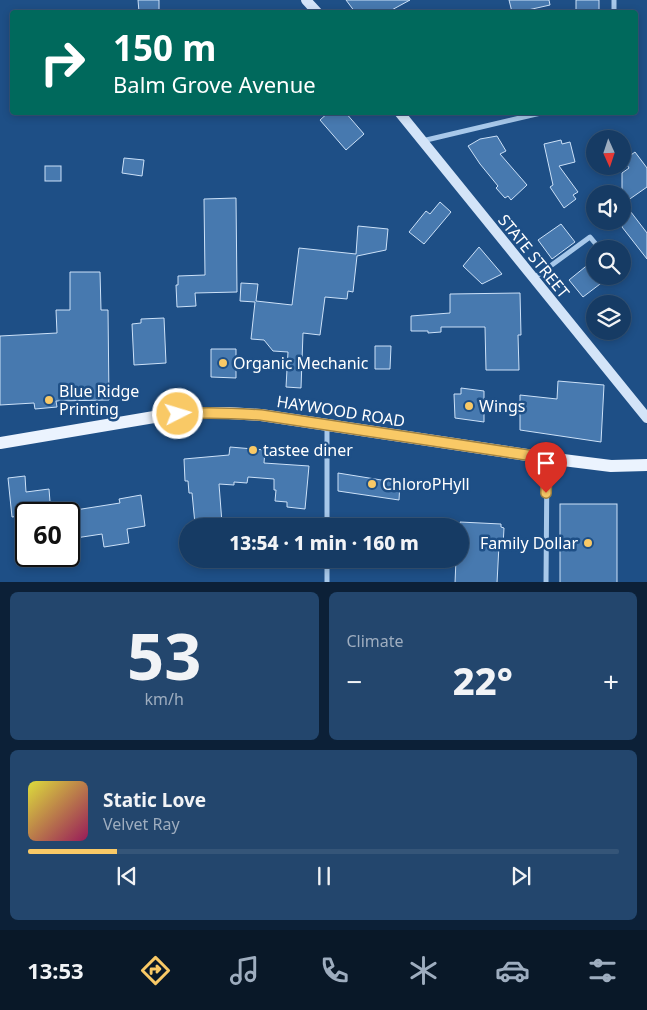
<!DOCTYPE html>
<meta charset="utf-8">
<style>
body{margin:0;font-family:"Noto Sans",sans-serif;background:#23466d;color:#f1f3f6;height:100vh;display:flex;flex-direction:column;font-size:19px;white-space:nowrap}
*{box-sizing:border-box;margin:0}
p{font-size:16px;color:#9eadbf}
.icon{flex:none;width:28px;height:28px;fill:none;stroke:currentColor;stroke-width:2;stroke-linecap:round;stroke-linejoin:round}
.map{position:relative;height:582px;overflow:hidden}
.details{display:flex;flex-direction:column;gap:10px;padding:10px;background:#0c2037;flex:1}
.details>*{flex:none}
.banner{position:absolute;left:10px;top:10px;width:628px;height:105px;border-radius:5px;box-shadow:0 2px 8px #0003,0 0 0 1px #355578;background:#00695c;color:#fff;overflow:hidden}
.needle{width:32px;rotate:177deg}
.tools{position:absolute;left:586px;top:130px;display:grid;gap:10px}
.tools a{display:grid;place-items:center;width:45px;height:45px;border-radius:50%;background:#163b64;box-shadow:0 2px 8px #0003,0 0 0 1px #355578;font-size:25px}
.speed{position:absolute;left:15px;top:502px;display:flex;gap:10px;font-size:25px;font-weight:700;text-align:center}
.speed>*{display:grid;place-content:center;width:65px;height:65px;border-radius:50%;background:#163b64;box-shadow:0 2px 8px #0003,0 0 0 1px #355578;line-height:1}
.speed .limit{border:2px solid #111;border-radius:8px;background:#fff;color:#111}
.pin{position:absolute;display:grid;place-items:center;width:42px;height:42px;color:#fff;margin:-51px -21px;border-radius:50% 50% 50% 0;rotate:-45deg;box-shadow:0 0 5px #0007}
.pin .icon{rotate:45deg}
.me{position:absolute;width:55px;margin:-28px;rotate:85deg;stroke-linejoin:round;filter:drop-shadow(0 0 4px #0008)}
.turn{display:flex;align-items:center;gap:18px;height:105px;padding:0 20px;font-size:22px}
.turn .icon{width:65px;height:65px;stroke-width:2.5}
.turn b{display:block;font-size:35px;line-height:42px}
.big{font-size:38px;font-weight:800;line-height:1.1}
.details .card{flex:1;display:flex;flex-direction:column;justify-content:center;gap:8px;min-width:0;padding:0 18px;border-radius:8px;background:#23466d}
.details .dial{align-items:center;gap:0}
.dial b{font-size:65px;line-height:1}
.song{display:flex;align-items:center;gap:15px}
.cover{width:60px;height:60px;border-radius:8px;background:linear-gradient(135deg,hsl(60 70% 55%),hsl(330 70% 35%))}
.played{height:5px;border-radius:2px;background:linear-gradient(90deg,#f9c966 15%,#355578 15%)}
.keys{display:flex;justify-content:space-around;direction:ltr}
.heat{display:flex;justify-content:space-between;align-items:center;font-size:28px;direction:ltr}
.details .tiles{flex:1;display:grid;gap:10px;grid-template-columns:1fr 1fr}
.card:last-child{grid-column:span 2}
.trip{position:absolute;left:179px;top:518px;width:290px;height:50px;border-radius:25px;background:#163b64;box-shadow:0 2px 8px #0003,0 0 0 1px #355578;font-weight:800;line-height:50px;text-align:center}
.tabs{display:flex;height:80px;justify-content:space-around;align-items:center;background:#091828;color:#9eadbf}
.tabs .icon{width:35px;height:35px}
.tabs .active{color:#f9c966}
.tabs b{font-size:22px;color:#f1f3f6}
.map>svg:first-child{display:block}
.building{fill:#4779af;stroke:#cce1f8}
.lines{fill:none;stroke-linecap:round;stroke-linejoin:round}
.street{stroke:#a7c8ea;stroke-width:5}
.secondary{stroke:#d3e4f8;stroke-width:10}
.primary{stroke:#ebf3fe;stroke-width:12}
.route-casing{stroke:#a28342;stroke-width:12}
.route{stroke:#f9c966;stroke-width:9}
.poi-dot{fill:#f9c966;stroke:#1e4f86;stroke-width:2}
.labels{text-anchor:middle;stroke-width:5;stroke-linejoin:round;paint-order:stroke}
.street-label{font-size:16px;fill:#fff;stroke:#1e4f86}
.poi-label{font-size:16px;fill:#fff;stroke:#1e4f86;text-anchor:start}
</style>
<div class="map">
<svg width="647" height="583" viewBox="0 0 647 583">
<rect width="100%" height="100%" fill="#1e4f86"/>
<g class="building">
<polygon points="138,0 159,0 159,12 139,12"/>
<polygon points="346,0 410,0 388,12 355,12"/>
<polygon points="509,0 549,0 550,5 519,12 512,12"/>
<rect x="576" y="0" width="23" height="12"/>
<polygon points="329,112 345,112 364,134 346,150 320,120"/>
<polygon points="497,136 506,151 500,154 527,185 511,200 508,196 505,198 496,188 498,186 480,164 468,146 480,139"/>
<polygon points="561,140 562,144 570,142 575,162 559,166 578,192 573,195 576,199 564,208 550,187 553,185 544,144"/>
<polygon points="635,152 647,168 647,187 624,203 647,233 647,259 622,227 622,173 629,168 624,160"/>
<polygon points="124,158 144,160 142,176 122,173"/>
<rect x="45" y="166" width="16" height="15"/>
<polygon points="236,198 237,292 195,293 196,306 177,307 176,285 178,285 178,276 205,275 204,199"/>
<polygon points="440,202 451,212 424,244 409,232 426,211 430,214"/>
<polygon points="561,224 575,242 552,259 538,240"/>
<polygon points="358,226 388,229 386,250 357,256 353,292 348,291 347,299 325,297 320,335 303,333 301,388 286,387 288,352 273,351 264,340 251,339 255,302 240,301 241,283 258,284 256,301 292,305 299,248 356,254"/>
<polygon points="479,247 502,274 482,284 463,266"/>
<polygon points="590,263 595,270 595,276 600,276 604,281 583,297 569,280"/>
<polygon points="70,272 100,272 101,310 108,310 109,400 56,401 57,407 35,409 34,403 0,405 0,336 57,333 56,310 70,310"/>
<polygon points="520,293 521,335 518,335 519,370 486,370 485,327 441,327 441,332 428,333 428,331 411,331 411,316 450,313 450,294"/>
<polygon points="164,318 166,363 134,365 132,324 141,323 141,319"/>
<polygon points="375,346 391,346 390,369 375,369"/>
<polygon points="211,349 236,349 236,378 211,377"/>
<polygon points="558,381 604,385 601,442 520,430 520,395 557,399"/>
<polygon points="461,388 484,391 484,422 455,418 454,394 461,394"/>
<polygon points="230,447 265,450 264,463 309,466 305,509 287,507 287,502 275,501 276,490 274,490 274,479 248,477 247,483 234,482 234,485 219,484 222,523 195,524 192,493 189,493 188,481 185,481 184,459 229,455"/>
<polygon points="338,473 400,483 399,500 338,491"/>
<polygon points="25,476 26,492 49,489 51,514 26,514 26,515 12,517 8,478"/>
<polygon points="141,495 145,526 127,529 129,543 104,547 102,534 69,539 69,511 120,503 119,499"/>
<rect x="560" y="504" width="57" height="79"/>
<polygon points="460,522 501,524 501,527 504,528 503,546 499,545 497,583 455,583 456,559 460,559"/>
</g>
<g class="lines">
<g class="street">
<polyline points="614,12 614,0"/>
<polyline points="422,141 545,112"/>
<polyline points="534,278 590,237 600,249"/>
<polyline points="327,426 327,526"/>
<polyline points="327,583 327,559"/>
<polyline points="546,583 547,459"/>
</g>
<g class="secondary">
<polyline points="306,0 317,12"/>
<polyline points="399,112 647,418"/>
</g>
<polyline class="primary" points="0,443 160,416 197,413 229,413 261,415 547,458 611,466 647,465"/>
</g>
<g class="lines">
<g class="route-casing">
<path id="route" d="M 178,414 C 206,412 233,413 261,415 L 547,458 L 546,493"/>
</g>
<use href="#route" class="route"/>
</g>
<g class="poi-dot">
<circle cx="223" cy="363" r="5"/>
<circle cx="49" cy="400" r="5"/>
<circle cx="469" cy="406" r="5"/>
<circle cx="253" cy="450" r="5"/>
<circle cx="372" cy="484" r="5"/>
<circle cx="588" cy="543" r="5"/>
</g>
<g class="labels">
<g class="street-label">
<text transform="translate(534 256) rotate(51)" y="6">STATE STREET</text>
<text transform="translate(341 411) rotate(9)" y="6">HAYWOOD ROAD</text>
</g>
<g class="poi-label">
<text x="233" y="369">Organic Mechanic</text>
<text x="59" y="397">Blue Ridge<tspan x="59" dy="18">Printing</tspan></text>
<text x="479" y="412">Wings</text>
<text x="263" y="456">tastee diner</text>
<text x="382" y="490">ChloroPHyll</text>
<text x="578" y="549" text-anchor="end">Family Dollar</text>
</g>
</g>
</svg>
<div class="tools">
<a><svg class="needle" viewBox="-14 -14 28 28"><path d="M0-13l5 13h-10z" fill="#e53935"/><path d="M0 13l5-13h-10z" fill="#9eadbf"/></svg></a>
<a><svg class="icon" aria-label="sound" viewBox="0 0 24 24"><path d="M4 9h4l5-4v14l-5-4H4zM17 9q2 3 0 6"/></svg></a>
<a><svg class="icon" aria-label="search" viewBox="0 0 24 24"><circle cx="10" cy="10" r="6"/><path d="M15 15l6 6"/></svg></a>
<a><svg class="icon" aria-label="layers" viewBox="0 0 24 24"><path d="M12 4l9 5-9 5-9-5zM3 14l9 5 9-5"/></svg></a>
</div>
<div class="speed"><div class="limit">60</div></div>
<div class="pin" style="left:546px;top:493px;background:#d93025"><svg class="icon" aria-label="arrive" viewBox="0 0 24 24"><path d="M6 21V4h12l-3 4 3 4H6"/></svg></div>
<svg class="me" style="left:178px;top:414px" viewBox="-20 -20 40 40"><circle r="17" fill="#f9c966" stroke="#fff" stroke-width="3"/><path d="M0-11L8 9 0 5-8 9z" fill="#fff"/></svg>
<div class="trip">13:54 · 1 min · 160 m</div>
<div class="banner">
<div class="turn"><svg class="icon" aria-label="right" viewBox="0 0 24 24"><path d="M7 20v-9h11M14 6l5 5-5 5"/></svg><div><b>150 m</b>Balm Grove Avenue</div></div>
</div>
</div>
<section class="details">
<div class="tiles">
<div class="card dial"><b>53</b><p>km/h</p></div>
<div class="card"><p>Climate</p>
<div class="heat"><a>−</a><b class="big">22°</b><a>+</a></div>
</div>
<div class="card">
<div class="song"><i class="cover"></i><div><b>Static Love</b><p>Velvet Ray</p></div></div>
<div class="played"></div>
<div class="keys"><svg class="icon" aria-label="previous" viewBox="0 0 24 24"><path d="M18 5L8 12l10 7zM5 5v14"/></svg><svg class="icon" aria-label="pause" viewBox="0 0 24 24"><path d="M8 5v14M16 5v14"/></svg><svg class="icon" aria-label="next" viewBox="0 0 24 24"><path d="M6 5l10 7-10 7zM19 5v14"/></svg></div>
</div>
</div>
</section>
<nav class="tabs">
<b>13:53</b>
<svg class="icon active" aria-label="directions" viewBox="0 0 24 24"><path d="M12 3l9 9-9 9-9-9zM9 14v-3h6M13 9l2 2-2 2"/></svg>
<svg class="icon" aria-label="music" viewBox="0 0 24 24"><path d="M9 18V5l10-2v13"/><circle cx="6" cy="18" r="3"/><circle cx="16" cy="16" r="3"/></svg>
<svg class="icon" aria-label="phone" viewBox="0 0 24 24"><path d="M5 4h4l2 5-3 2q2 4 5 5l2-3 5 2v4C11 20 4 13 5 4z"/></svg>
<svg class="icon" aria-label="climate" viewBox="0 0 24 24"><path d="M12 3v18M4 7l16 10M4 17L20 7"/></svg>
<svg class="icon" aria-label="car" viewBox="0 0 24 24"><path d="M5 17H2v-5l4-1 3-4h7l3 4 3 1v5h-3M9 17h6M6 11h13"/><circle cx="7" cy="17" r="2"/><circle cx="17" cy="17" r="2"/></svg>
<svg class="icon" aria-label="filters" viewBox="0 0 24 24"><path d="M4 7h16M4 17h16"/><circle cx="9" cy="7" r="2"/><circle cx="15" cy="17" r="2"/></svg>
</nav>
